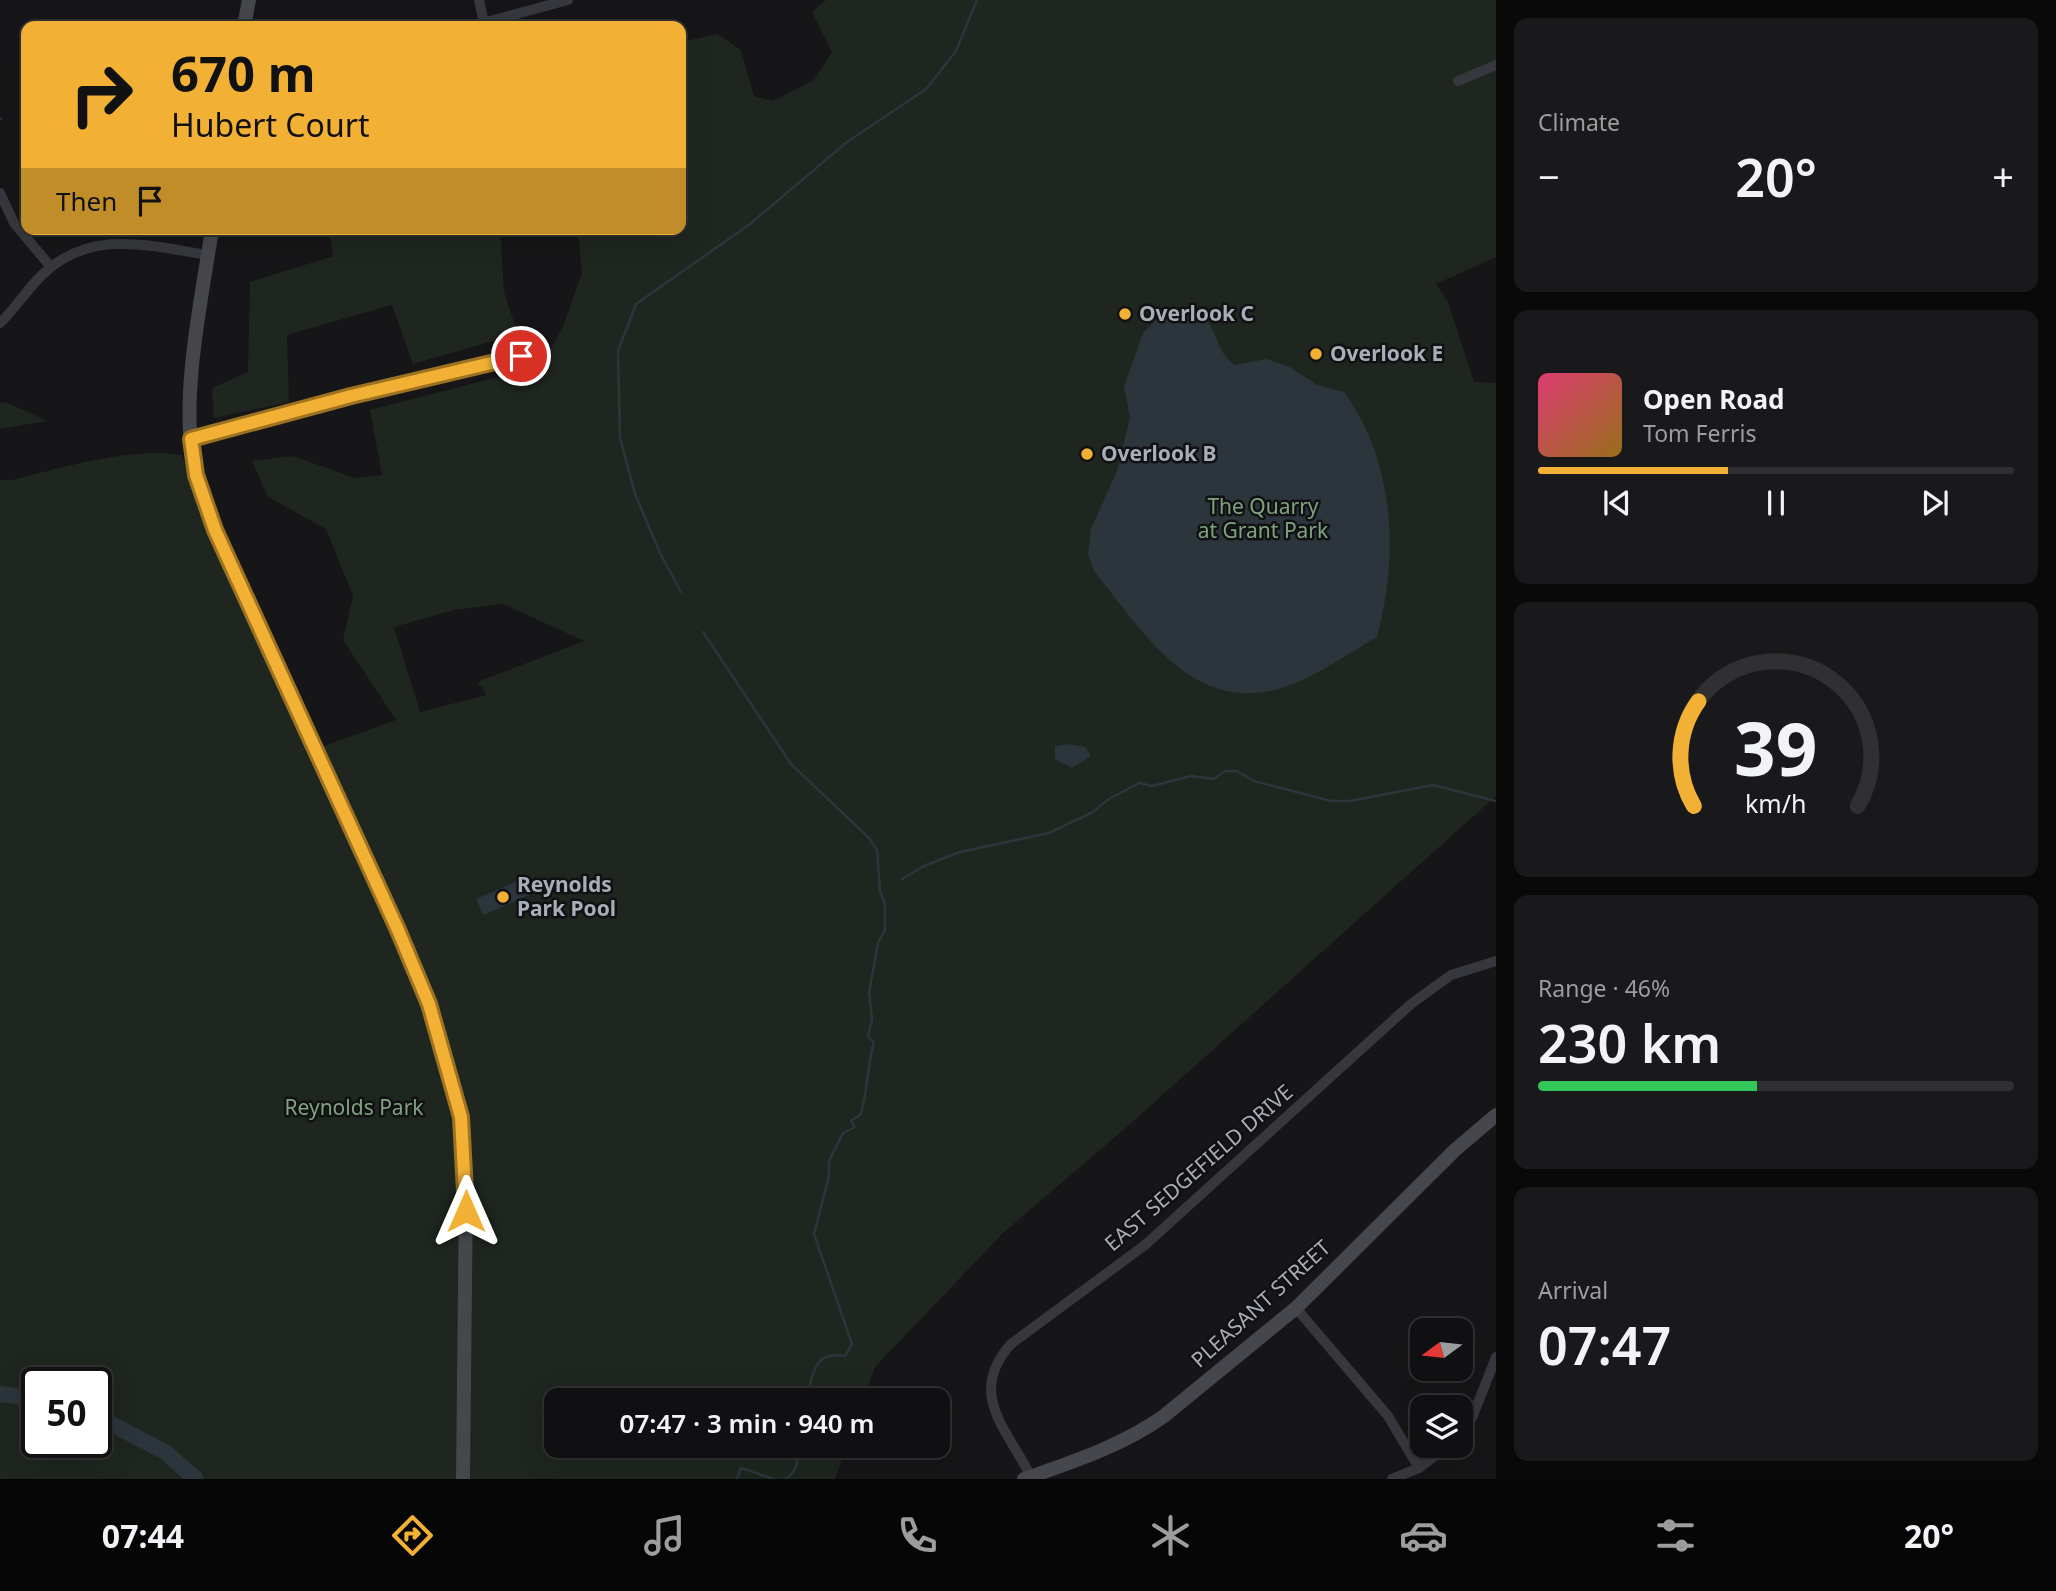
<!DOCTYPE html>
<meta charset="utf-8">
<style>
body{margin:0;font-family:"Noto Sans",sans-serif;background:#19191b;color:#f1f3f6;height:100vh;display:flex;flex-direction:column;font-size:26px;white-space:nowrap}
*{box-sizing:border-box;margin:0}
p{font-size:23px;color:#9c9d9f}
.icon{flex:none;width:38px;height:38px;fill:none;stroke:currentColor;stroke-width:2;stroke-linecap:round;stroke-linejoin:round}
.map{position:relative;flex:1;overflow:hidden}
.drawer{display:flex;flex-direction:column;gap:18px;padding:18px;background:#09090a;width:560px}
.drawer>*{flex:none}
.banner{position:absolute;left:21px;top:21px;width:665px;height:214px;border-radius:14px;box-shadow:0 7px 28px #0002,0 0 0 2px #303032;background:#f2b134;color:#111;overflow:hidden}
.needle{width:46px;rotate:255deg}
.buttons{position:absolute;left:1410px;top:1318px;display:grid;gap:14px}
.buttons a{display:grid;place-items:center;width:63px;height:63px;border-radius:14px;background:#101012;box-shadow:0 7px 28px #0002,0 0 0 2px #303032;font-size:35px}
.speed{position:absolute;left:21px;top:1367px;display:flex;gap:14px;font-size:35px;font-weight:700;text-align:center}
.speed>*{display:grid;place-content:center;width:91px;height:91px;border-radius:50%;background:#101012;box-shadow:0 7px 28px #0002,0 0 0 2px #303032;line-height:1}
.speed .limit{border:4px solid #111;border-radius:10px;background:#fff;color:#111}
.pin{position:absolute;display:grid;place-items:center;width:60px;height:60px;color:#fff;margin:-30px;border:4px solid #fff;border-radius:50%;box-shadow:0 2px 7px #0007}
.me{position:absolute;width:77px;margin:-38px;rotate:0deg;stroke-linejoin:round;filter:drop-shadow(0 0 5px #0008)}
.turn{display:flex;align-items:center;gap:24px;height:147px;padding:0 35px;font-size:32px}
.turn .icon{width:91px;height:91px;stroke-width:2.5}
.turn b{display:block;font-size:49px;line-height:60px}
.then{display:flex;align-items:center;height:66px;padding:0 35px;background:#0003;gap:14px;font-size:26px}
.big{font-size:52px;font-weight:600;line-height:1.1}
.drawer .card{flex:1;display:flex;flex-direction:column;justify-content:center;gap:10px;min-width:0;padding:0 24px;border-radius:14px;background:#19191b}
.drawer .dial{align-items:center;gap:0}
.dial svg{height:182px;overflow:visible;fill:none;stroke:#303032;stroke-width:7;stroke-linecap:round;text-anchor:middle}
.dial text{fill:#f1f3f6;stroke:none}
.song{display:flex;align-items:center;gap:21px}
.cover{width:84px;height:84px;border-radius:10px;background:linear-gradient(135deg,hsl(340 70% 55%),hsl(40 70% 35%))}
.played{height:7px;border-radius:4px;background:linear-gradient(90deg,#f2b134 40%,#303032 40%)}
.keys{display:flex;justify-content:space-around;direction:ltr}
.heat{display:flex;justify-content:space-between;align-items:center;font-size:38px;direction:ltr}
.charge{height:10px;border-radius:5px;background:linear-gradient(90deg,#34c759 46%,#303032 0)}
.trip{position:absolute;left:544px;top:1388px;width:406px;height:70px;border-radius:14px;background:#101012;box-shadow:0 7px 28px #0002,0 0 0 2px #303032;font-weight:600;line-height:70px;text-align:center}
.dock{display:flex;height:112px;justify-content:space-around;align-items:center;background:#060607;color:#9c9d9f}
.dock .icon{width:49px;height:49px}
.dock .on{color:#f2b134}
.dock b{font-size:32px;color:#f1f3f6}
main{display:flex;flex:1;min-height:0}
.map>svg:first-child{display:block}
.green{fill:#1e261f;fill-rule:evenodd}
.water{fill:#2c353c}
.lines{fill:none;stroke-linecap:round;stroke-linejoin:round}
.stream{stroke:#2c353c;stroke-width:2.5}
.river{stroke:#2c353c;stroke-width:16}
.street{stroke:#37383d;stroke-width:10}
.secondary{stroke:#45474d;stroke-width:14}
.route-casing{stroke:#9d7322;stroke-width:18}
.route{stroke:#f2b134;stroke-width:12}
.poi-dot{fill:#f2b134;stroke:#111113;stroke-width:2.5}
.labels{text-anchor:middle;stroke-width:5;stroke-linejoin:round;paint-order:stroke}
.poi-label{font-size:21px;font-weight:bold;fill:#a8adb8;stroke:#111113;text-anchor:start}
.park-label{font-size:21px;fill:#7fa381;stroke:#111113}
.street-label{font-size:21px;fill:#a8adb8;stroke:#111113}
</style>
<main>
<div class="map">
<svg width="1496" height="1479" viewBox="0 0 1496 1479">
<rect width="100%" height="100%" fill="#161618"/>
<g class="green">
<path d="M 826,0 L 1496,0 L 1496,257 L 1436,284 L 1448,302 L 1474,382 L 1496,383 L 1496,796 L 1129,1125 L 1003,1233 L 875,1367 L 863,1400 L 556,1400 L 556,1446 L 847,1446 L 835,1479 L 0,1479 L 0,480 L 12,480 C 60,468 133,446 182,455 L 204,520 L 310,756 L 324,746 L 396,720 L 343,640 L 353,596 L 326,529 L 268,497 L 252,461 L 293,456 L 355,478 L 382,475 L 370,410 L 541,366 L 562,329 L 582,273 L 578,229 L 681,229 L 681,42 L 717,34 L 741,50 L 754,96 L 773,101 L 814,80 L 832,52 L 812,12 ZM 503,604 L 584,641 L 480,681 L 477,684 L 482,686 L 486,695 L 420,712 L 394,627 L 454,610 ZM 37,1382 L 96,1382 L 96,1442 L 37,1442 Z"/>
<polygon points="329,229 500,229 504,292 518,334 413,364 392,305 287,335 289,402 214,418 212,388 248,372 250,282 333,256"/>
<polygon points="6,402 47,421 0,429 0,403"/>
</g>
<g class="water">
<path d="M 1172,312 L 1202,314 C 1219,332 1216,353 1235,365 L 1266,359 L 1290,367 L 1317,385 L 1344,392 C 1395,462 1399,556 1377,637 C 1349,653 1323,672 1293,684 C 1196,722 1146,635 1094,571 L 1088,554 L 1091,529 L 1117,471 L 1130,417 L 1124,387 L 1143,333 L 1160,316 Z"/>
<polygon points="1068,744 1085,747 1091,756 1072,768 1055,759 1055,746"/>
<polygon points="523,879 529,895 483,915 476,899"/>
</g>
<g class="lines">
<g class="stream">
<polyline points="0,119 1,119"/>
<polyline points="681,592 660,553 635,494 620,438 618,351 636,304 750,224 847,142 926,89 956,51 977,0"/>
<path d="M 703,632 L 791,764 L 869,838 L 877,850 L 880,891 L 885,904 L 885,930 L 878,943 L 869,993 L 872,1019 L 868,1036 L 874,1043 C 868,1058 865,1111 860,1115 C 858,1117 854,1118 851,1121 L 855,1127 L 843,1133 L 829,1161 L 829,1176 L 814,1234 L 852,1344 L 845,1356 C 811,1350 813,1378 806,1400"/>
<polyline points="902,879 926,865 960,852 1049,833 1093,812 1109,799 1139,783 1152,786 1191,776 1214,779 1225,771 1237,771 1254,781 1331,801 1350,801 1433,785 1496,801"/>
<polyline points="737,1479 741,1468 774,1479"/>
<path d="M 785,1479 C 798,1472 798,1459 799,1446"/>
</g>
<g class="river">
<polyline points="0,1394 37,1399"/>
<polyline points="96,1416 165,1452 196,1479"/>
</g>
<g class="street">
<polyline points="479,0 484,23"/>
<polyline points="472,26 568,0"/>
<polyline points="1458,81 1496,65"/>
<polyline points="0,193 14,223 51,267"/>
<path d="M 0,323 C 16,308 27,289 43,274 C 91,228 150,246 208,255"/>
<polyline points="191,439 351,396 540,352"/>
<polyline points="1296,1308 1388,1416 1419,1468"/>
<polyline points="1461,1431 1472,1418 1496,1357"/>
<path d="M 1032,1479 C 1010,1432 965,1395 1011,1344 L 1145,1245 L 1411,1004 L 1451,975 L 1496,961"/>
<polyline points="1392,1479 1419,1468 1448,1446"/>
</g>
<g class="secondary">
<polyline points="244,26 249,0"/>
<path d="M 212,229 C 202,297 180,397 194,464 C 198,486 207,508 215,530 C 260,630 306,729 352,828 C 405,946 463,1057 466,1188 L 463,1479"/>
<path d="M 1024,1479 C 1072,1462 1122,1446 1164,1416 L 1296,1308 L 1455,1150 L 1496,1115"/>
</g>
</g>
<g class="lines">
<g class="route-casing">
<polyline id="route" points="466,1211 461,1117 429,1004 398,930 215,530 196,475 191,439 351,396 521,356"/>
</g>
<use href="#route" class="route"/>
</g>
<g class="poi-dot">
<circle cx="1125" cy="314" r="7"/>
<circle cx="1316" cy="354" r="7"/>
<circle cx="1087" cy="454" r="7"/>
<circle cx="503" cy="897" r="7"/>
</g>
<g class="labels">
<g class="poi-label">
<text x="1139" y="321">Overlook C</text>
<text x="1330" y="361">Overlook E</text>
<text x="1101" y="461">Overlook B</text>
<text x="517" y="892">Reynolds<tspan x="517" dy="24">Park Pool</tspan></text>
</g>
<g class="park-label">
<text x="1263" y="514">The Quarry<tspan x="1263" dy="24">at Grant Park</tspan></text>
<text x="354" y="1115">Reynolds Park</text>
</g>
<g class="street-label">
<text transform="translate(1199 1168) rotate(-41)" y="7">EAST SEDGEFIELD DRIVE</text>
<text transform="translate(1261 1304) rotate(-42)" y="7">PLEASANT STREET</text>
</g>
</g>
</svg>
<div class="buttons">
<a><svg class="needle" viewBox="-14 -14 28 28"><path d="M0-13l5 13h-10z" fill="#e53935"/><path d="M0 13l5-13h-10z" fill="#9c9d9f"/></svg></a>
<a><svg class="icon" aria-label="layers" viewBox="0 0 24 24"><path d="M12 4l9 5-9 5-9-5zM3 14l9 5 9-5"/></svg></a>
</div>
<div class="speed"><div class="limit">50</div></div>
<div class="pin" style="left:521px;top:356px;background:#d93025"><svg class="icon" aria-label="arrive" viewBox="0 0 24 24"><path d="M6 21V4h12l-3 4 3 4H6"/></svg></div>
<svg class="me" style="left:466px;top:1211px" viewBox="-20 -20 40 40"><path d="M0-17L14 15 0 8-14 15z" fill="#f2b134" stroke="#fff" stroke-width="4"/></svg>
<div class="trip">07:47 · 3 min · 940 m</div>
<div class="banner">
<div class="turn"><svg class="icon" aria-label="right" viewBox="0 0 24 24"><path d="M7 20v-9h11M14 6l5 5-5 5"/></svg><div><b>670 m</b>Hubert Court</div></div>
<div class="then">Then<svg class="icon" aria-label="arrive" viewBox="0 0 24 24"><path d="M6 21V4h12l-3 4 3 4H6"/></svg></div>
</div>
</div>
<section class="drawer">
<div class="card"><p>Climate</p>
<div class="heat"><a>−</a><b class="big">20°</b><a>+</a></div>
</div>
<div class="card">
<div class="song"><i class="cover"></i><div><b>Open Road</b><p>Tom Ferris</p></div></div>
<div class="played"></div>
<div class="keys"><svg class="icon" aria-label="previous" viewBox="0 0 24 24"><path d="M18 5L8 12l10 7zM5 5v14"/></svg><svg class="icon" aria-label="pause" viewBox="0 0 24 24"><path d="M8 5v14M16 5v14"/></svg><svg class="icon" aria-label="next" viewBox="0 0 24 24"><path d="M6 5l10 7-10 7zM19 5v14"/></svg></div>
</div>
<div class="card dial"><svg viewBox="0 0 100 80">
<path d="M14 69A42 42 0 1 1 86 69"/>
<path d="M14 69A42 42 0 0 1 16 23" stroke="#f2b134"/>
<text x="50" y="56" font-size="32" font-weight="700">39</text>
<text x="50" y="72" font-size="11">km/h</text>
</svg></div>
<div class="card"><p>Range · 46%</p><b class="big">230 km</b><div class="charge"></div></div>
<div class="card"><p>Arrival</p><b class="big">07:47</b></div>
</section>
</main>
<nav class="dock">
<b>07:44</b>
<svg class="icon on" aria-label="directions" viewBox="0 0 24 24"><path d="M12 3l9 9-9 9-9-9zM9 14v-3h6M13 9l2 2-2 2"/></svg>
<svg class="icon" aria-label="music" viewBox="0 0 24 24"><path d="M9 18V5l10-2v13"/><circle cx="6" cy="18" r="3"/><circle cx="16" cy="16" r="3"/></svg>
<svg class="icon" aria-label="phone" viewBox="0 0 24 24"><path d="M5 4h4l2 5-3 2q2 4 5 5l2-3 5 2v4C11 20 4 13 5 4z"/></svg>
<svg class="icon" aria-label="climate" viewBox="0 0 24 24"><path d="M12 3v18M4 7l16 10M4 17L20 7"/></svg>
<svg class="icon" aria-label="car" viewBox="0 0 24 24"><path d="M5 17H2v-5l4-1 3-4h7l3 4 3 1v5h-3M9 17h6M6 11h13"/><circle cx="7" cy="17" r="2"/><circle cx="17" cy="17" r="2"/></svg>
<svg class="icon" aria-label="filters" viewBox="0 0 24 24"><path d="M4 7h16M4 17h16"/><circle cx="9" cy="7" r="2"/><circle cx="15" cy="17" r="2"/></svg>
<b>20°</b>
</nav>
